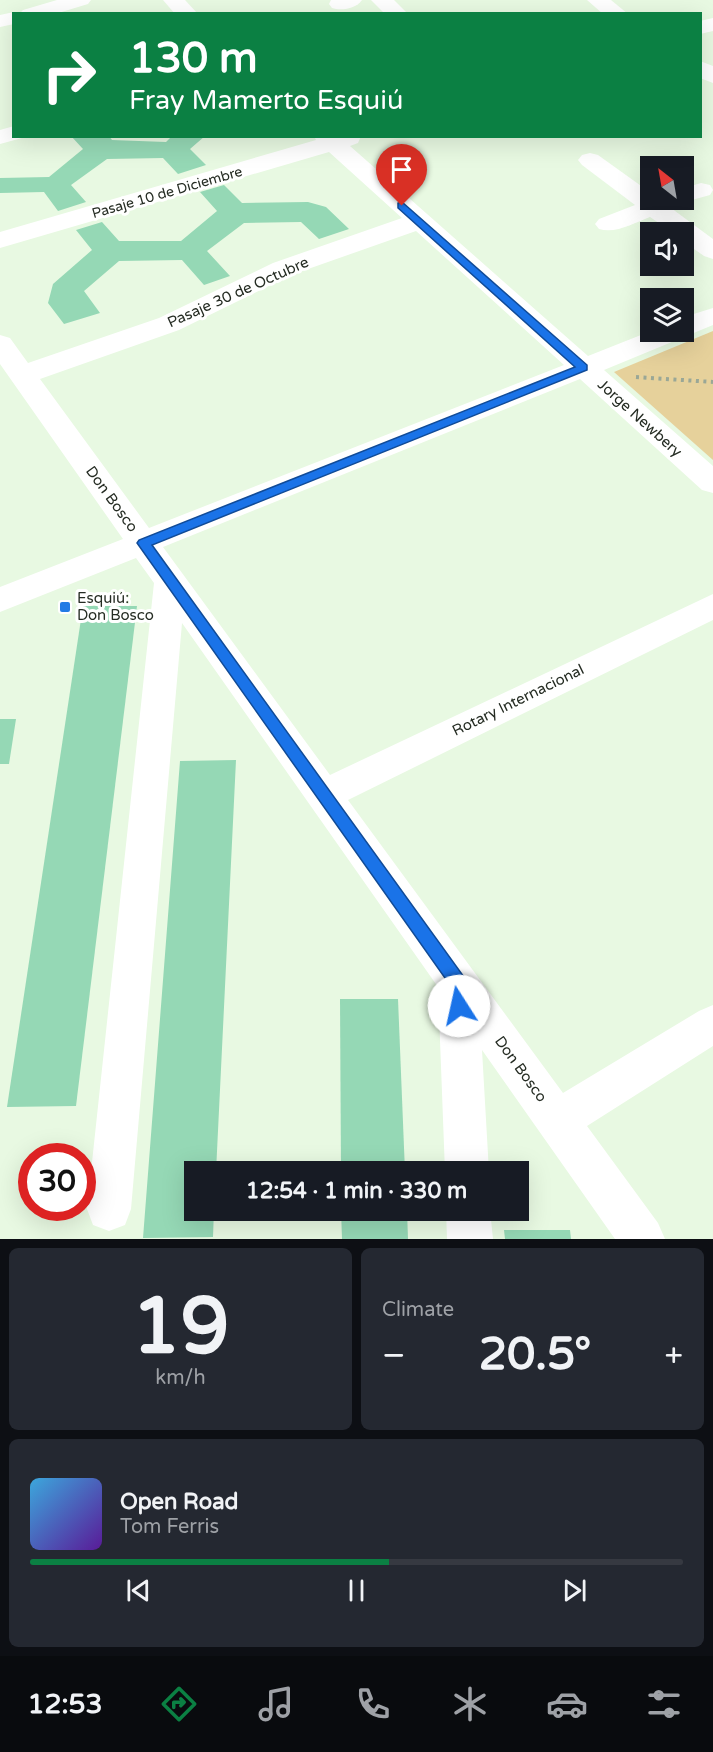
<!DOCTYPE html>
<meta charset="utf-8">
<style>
body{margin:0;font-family:"Varela Round",sans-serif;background:#242831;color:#f1f3f6;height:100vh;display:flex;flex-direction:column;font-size:22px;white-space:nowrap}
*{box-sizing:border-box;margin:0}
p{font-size:20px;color:#9ea1a6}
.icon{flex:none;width:33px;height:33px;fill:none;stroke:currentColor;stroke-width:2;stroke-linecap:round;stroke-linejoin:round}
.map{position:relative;height:1239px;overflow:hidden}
.drawer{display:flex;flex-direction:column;gap:9px;padding:9px;background:#0d0f14;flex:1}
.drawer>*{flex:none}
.top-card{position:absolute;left:12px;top:12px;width:690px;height:126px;border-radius:0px;box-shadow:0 6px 24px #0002;background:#0b8043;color:#fff;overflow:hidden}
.needle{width:39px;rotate:329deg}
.controls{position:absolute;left:640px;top:156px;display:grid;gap:12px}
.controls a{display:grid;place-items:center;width:54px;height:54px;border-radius:0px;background:#171b24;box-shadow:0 6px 24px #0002;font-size:30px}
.speed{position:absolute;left:18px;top:1143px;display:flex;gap:12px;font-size:30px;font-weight:700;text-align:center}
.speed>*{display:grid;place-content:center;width:78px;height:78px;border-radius:50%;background:#171b24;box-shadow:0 6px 24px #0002;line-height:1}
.speed .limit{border:9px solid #d22;background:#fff;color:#111}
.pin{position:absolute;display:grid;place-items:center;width:51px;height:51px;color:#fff;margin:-62px -26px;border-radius:50% 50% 50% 0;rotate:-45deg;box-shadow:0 0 6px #0007}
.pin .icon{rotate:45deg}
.me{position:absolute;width:66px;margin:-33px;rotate:350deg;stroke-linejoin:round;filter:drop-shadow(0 0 4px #0008)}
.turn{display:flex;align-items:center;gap:21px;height:126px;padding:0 18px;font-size:27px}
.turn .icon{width:78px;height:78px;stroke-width:2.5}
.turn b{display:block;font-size:42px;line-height:51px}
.big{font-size:45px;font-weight:700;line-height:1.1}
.drawer .widget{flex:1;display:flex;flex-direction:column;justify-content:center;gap:9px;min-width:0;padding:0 21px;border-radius:9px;background:#242831}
.drawer .dial{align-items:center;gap:0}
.dial b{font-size:78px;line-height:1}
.song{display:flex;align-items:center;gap:18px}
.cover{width:72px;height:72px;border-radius:9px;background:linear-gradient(135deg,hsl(200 70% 55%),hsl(270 70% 35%))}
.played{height:6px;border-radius:3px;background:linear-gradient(90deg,#0b8043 55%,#363941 55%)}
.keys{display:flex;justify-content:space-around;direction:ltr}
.heat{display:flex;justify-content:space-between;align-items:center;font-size:33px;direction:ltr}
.drawer .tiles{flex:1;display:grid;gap:9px;grid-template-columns:1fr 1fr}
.widget:last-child{grid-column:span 2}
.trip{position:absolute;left:184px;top:1161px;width:345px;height:60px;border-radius:0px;background:#171b24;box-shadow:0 6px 24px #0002;font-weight:700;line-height:60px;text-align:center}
.menu{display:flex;height:96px;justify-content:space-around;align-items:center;background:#090b0e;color:#9ea1a6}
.menu .icon{width:42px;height:42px}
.menu .active{color:#0b8043}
.menu b{font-size:27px;color:#f1f3f6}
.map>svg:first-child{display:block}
.green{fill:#e6d19b}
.building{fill:#95d8b5}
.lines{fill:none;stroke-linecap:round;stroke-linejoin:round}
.path{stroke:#9aa796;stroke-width:4;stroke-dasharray:3 4.5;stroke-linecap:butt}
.minor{fill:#fff;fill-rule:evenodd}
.route{fill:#1a73e8;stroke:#114b97;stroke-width:1.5}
.poi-dot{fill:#237be5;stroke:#fff;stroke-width:2}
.labels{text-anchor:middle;stroke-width:6;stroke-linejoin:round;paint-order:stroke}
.far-street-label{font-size:14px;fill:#252c23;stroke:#fff}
.street-label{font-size:15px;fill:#252c23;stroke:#fff}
.poi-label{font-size:15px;fill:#252c23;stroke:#fff;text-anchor:start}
</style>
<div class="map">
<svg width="713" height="1239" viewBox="0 0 713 1239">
<rect width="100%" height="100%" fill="#e8f9e2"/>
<polygon class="green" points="713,331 713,460 614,372"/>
<g class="building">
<polygon points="71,136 109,136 112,140 166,142 172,136 205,136 190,149 206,165 178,174 163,158 107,159 71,185 86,202 58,211 44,192 0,193 0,178 49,177 83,149"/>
<polygon points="224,185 242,203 308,202 326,207 349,229 319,239 301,222 244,223 207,251 230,276 204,285 182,260 119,261 84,291 100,313 64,324 48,303 53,284 92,250 76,230 102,222 119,241 181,241 217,211 200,192"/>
<polygon points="83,606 137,606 76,1106 7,1107"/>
<polygon points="0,719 16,719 9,764 0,764"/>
<polygon points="236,760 216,1172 195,1172 195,1210 214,1210 213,1237 143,1238 180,761"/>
<polygon points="340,999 398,999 405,1172 341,1172"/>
<polygon points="341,1210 407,1210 408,1239 342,1239"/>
<polygon points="504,1230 570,1230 571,1239 505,1239"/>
</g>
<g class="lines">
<polyline class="path" points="636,377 713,382"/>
<g class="minor">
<polygon points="57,0 91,0 88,4 55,14 14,14 14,24 0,27 0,15 14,12 20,13 23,10"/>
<polygon points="163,0 185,0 198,14 175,14"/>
<path d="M 331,0 L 362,0 C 356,9 341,11 332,8 L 329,4 Z"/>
<polygon points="371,0 394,0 408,14 385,14"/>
<polygon points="587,0 611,0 628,14 603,14"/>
<polygon points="713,18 713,31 700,34 700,21"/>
<polygon points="700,61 713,66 713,83 700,78"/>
<polygon points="14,126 14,136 22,138 0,144 0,130"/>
<path d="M 314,136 L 361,136 L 358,143 L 350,146 L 588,356 L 651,331 L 684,332 L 684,317 L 713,308 L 713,325 L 604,370 L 713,466 L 713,493 L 702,490 L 580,379 L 163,547 L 330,775 L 713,594 L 713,620 L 348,800 L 563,1093 L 699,1011 L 713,1005 L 713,1046 L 587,1126 L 658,1223 L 665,1239 L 615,1239 L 482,1050 L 489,1172 L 445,1172 L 438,987 L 182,623 L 131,1209 L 125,1225 L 109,1231 L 93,1225 L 87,1209 L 154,583 L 136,558 L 0,612 L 0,587 L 123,539 L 0,364 L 0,335 L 10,338 L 28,363 L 159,318 L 273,263 L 402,218 L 329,152 L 0,248 L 0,232 L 316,140 ZM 416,231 L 564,365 L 149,528 L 40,379 L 179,330 L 291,275 Z"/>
<path d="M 590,153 L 598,155 L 651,193 L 651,200 L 684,200 L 684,188 L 701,183 L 710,185 L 713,190 L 710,195 L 681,203 L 671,208 L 713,239 L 713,259 L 704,256 L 684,242 L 684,232 L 672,232 L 650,217 C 634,223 616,234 599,229 L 595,224 L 599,219 L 635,205 L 582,165 L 578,160 L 582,155 Z"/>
<polygon points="446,1210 490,1210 493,1239 447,1239"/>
</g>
</g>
<polygon class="route" points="402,202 587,365 587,370 152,545 464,977 468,1006 465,1012 459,1014 453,1012 450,985 137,543 139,540 575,367 398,208 398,203"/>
<rect class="poi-dot" x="59" y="601" width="12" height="12" rx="3"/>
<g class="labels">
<g class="far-street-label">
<text transform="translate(167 192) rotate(-16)" y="5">Pasaje 10 de Diciembre</text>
</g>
<g class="street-label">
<text transform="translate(238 292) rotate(-24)" y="5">Pasaje 30 de Octubre</text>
<text transform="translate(640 418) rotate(42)" y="5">Jorge Newbery</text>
<text transform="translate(112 499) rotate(54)" y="5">Don Bosco</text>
<text transform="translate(518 700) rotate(-26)" y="5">Rotary Internacional</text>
<text transform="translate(521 1069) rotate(54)" y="5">Don Bosco</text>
</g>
<g class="poi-label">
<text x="77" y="603">Esquiú:<tspan x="77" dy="17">Don Bosco</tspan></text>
</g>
</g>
</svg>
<div class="controls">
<a><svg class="needle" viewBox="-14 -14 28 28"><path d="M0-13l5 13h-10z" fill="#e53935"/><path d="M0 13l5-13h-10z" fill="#9ea1a6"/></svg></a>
<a><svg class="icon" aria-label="sound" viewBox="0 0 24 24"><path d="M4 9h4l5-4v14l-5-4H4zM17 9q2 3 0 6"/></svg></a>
<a><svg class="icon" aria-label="layers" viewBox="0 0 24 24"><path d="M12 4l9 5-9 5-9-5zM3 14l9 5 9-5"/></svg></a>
</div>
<div class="speed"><div class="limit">30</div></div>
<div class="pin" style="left:402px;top:206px;background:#d93025"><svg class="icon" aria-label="arrive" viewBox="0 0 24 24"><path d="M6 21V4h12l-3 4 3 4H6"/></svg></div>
<svg class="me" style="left:459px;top:1006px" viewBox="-20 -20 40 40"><circle r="19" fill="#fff"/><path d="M0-13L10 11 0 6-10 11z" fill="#1a73e8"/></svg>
<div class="trip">12:54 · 1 min · 330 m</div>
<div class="top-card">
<div class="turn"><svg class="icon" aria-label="right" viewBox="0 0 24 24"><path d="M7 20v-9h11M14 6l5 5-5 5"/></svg><div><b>130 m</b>Fray Mamerto Esquiú</div></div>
</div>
</div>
<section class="drawer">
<div class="tiles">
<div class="widget dial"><b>19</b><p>km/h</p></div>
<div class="widget"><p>Climate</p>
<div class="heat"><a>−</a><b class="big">20.5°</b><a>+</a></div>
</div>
<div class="widget">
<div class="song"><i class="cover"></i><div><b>Open Road</b><p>Tom Ferris</p></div></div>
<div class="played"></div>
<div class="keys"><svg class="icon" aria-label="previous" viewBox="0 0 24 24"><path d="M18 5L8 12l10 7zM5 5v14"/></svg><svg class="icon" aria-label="pause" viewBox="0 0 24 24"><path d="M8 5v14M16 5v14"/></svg><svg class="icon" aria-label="next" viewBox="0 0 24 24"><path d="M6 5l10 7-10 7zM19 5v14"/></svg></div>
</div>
</div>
</section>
<nav class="menu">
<b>12:53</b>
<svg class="icon active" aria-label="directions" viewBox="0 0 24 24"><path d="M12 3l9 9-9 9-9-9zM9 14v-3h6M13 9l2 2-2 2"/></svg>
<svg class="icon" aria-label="music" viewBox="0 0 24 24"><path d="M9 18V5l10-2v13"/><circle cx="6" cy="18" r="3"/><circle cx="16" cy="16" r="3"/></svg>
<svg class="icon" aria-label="phone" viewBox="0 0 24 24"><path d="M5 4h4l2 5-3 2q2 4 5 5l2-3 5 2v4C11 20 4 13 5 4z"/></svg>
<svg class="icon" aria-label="climate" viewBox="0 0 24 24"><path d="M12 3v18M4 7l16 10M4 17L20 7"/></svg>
<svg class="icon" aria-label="car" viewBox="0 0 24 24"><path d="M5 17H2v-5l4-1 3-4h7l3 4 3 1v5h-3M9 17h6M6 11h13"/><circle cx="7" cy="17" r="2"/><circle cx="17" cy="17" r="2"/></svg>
<svg class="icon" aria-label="filters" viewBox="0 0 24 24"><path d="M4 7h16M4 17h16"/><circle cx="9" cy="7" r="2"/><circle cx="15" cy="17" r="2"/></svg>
</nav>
